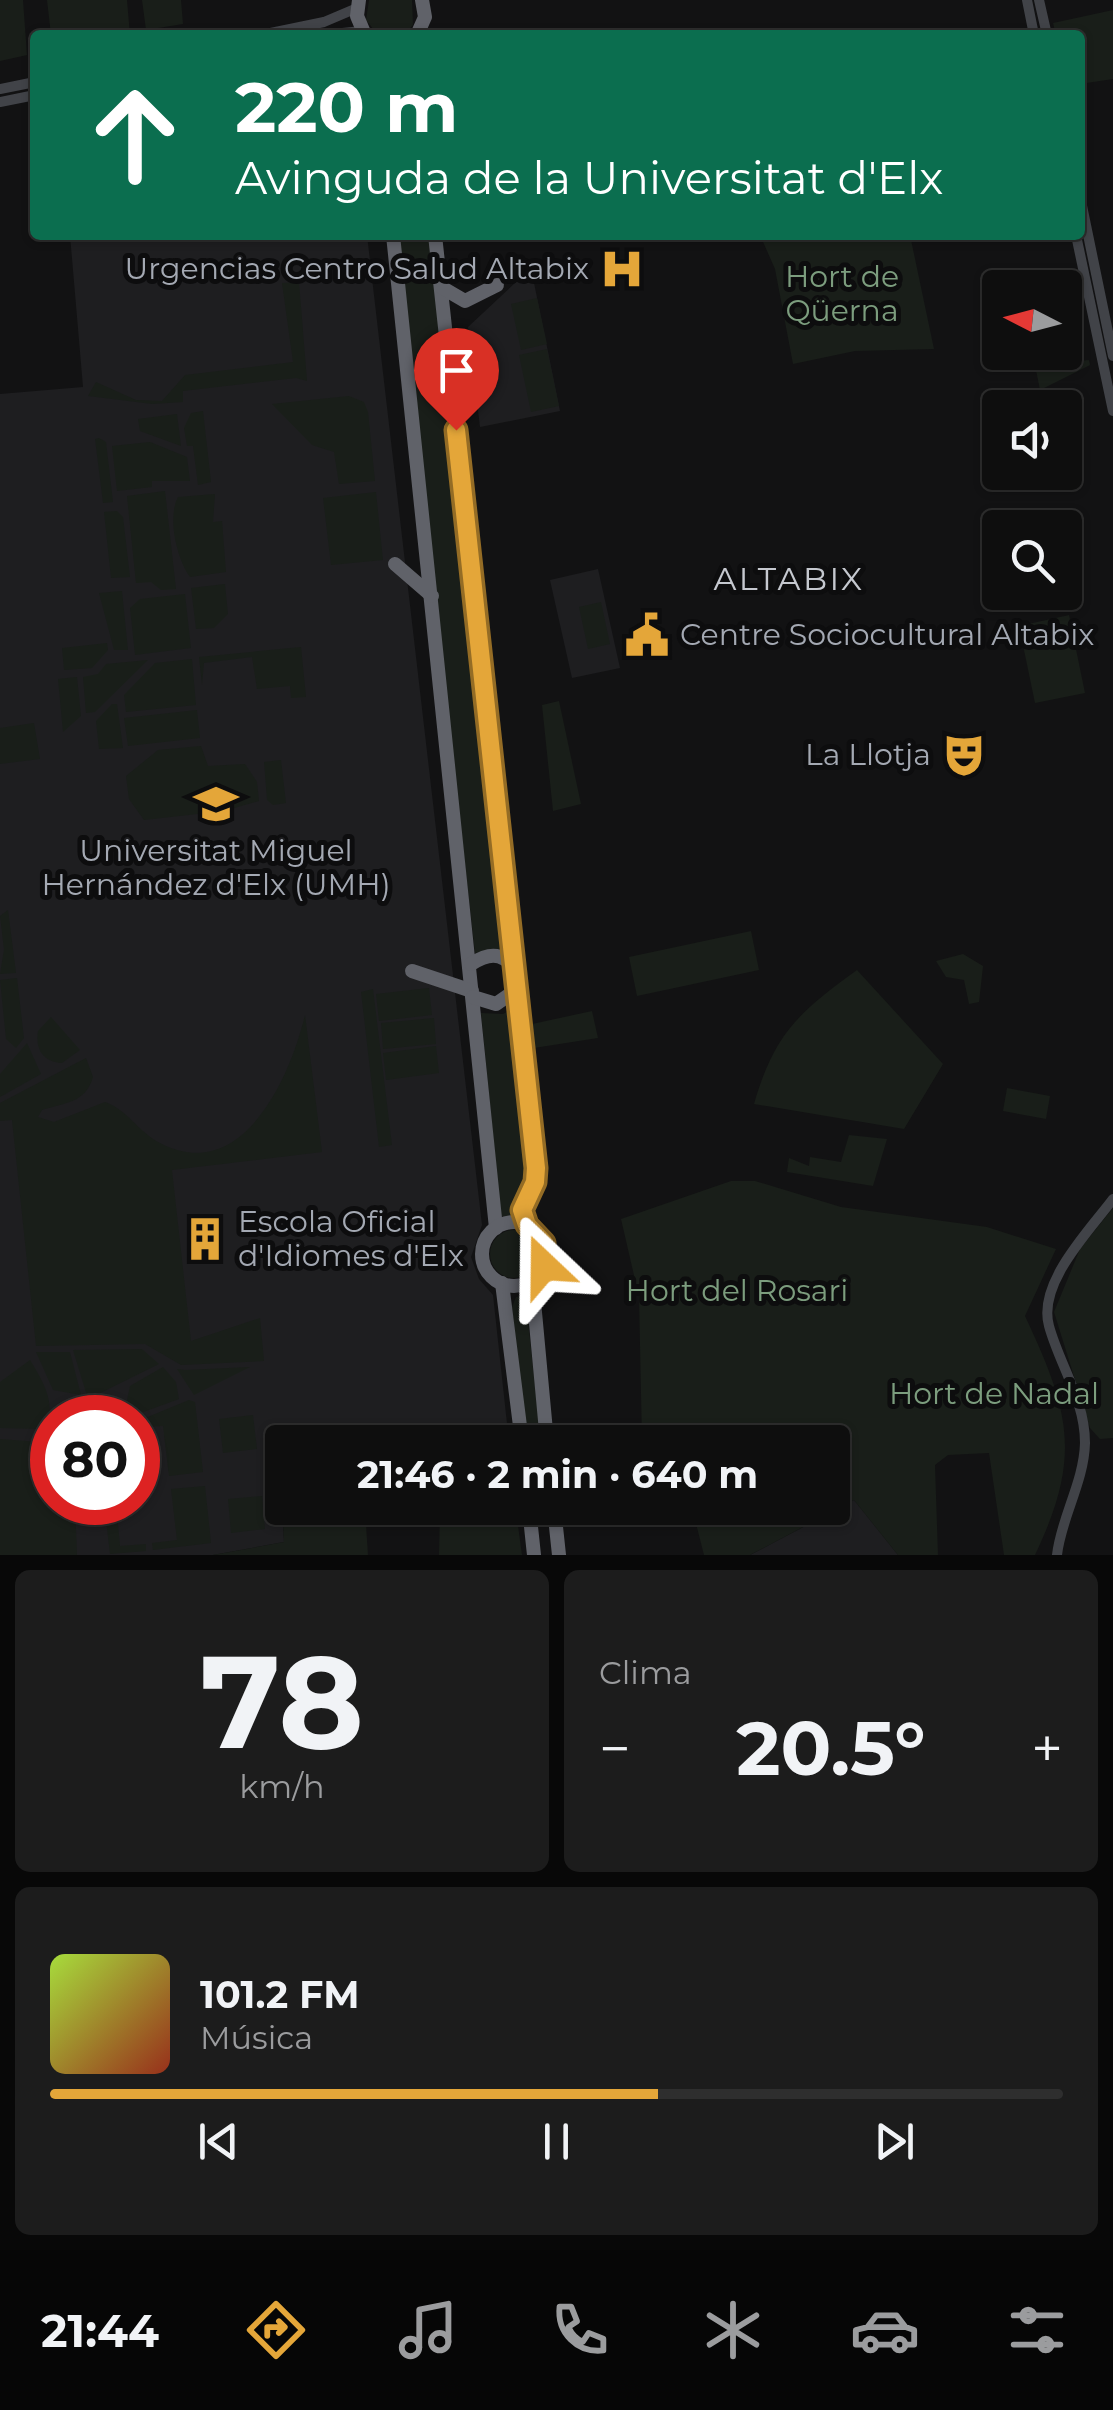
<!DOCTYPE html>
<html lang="es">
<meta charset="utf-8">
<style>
body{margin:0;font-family:Montserrat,sans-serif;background:#1c1c1c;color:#f1f3f6;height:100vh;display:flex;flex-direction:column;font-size:38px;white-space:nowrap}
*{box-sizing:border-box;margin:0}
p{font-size:32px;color:#9b9c9e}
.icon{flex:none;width:55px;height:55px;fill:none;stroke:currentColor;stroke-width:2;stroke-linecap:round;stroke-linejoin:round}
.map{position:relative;height:1555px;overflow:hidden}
.panel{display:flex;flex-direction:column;gap:15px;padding:15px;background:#080808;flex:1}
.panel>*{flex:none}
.hud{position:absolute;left:30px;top:30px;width:1055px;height:210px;border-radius:10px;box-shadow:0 2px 8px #0004,0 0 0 2px #2e2e2e;background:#0b6e4f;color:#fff;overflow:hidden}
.needle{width:65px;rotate:276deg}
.controls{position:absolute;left:982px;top:270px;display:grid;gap:20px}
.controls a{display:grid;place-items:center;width:100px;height:100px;border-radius:10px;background:#0e0e0e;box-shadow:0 2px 8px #0004,0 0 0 2px #2e2e2e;font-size:50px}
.speed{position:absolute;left:30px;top:1395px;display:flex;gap:20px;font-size:50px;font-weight:700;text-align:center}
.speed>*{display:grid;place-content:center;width:130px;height:130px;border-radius:50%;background:#0e0e0e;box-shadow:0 2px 8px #0004,0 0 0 2px #2e2e2e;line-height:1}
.speed .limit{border:15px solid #d22;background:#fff;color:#111}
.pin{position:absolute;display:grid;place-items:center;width:85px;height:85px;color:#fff;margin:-102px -42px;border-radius:50% 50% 50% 0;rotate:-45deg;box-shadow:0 0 10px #0007}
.pin .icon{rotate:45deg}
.me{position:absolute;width:110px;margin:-55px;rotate:337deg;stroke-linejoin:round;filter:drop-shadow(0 0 8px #0008)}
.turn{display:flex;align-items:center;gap:35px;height:210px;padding:0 40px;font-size:45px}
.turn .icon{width:130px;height:130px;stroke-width:2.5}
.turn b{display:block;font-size:70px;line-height:85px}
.big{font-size:75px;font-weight:700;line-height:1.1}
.panel .widget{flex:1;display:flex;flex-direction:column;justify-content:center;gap:15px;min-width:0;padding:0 35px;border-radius:15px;background:#1c1c1c}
.panel .dial{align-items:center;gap:0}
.dial b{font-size:130px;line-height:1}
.song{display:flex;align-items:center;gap:30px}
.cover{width:120px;height:120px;border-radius:15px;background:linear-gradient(135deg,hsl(80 70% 55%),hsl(10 70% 35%))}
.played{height:10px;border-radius:5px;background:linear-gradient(90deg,#e4a639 60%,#2e2e2e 60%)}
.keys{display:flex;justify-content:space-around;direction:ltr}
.heat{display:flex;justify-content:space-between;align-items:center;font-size:55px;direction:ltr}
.panel .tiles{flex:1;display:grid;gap:15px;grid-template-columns:1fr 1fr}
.widget:last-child{grid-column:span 2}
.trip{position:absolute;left:265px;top:1425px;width:585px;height:100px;border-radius:10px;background:#0e0e0e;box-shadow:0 2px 8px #0004,0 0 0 2px #2e2e2e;font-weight:700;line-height:100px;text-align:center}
.tab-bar{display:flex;height:160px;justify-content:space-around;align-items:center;background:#060606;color:#9b9c9e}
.tab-bar .icon{width:70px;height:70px}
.tab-bar .selected{color:#e4a639}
.tab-bar b{font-size:45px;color:#f1f3f6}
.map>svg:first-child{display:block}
.built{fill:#1e1e20;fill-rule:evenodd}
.green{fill:#191e19}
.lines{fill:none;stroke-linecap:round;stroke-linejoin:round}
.secondary{stroke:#414348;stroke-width:10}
.highway{stroke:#606269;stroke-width:14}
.route-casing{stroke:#946c25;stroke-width:25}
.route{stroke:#e4a639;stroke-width:18}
.labels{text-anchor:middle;stroke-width:10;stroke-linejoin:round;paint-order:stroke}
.poi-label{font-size:30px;fill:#a4a9b3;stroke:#0d0d0e;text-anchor:end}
.park-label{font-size:30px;fill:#7c9d7e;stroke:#0d0d0e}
.neighbourhood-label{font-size:32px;letter-spacing:2.5px;fill:#c5c8cf;stroke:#0d0d0e}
</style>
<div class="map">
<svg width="1113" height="1555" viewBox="0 0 1113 1555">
<rect width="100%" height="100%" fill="#121213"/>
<g class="built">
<path d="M 70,235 L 367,235 L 482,1225 L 471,1257 L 479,1279 L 493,1295 L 509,1442 L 282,1442 L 282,1508 L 516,1508 L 516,1511 L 365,1509 L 360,1513 L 283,1521 L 284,1542 L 213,1555 L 0,1555 L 0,394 L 83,387 ZM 52,1418 L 138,1418 L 138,1502 L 52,1502 Z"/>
<polygon points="531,268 560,411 480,427 468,327"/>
<polygon points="598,569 620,668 572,678 550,580"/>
<polygon points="854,1500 898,1555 750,1555 845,1505"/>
</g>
<g class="green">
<polygon points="0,0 23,0 27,55 0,61"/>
<polygon points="47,0 127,0 130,35 51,35"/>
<polygon points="142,0 181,0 183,24 146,30"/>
<polygon points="369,0 412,0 413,25 404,35 378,35 366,20"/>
<polygon points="1113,10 1113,79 1080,84 1080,35 1056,35 1053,23"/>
<polygon points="394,235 430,235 508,949 475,953"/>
<polygon points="760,235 910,235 934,349 855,351 793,364 775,269"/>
<polygon points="299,282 307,381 296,378 183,391 183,402 152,404 88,396 96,382 136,400 162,401 185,375 293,362 282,283"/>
<polygon points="537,298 547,344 521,350 511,304"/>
<polygon points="547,349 559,406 531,412 519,355"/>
<polygon points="1089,360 1090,365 1040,390 1035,365"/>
<polygon points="349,396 364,402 368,412 375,481 339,484 334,452 312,445 272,404"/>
<polygon points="203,411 211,482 198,485 193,446 187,446 184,428 191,413"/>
<polygon points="177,414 181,446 140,431 138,419"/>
<polygon points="99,438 106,442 113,502 103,503 95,439"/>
<polygon points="150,442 187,457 190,481 152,481 152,487 117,491 112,446"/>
<polygon points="165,491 176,589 161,590 151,582 136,583 127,496"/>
<polygon points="376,492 383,560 331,565 323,498"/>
<path d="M 215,494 L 213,522 L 222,521 L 226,572 L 190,577 C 177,559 167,518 178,497 Z"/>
<polygon points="117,511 123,517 130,577 111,578 104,512"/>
<polygon points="225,584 228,614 214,628 196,629 191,588"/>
<polygon points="122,591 128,650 114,650 99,593"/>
<polygon points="185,594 191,648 135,655 130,608 140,599"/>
<polygon points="601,602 610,644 588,649 579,607"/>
<polygon points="1069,615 1085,693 1035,703 1019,626"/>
<polygon points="107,643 108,650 92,668 64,670 62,648"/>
<polygon points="301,647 306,697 291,698 290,686 257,689 252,657 204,663 202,685 199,657"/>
<polygon points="192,659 196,705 126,712 124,695 155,663"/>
<polygon points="148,660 95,712 86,713 83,677 98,674 106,664"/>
<polygon points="77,677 81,716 63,732 58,679"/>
<polygon points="559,701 581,804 553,811 542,705"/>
<polygon points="112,704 117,704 123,748 99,749 96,721"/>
<polygon points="197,710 200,738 128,746 124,718"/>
<polygon points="34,723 40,759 0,764 0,728"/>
<polygon points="201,746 208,766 245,764 257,782 259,801 224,811 144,820 129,799 126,776 158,750"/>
<polygon points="281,760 286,803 273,805 267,800 264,762"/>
<polygon points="8,910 16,973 0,974 4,949 0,916"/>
<polygon points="751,931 759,970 637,996 629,957"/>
<polygon points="963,954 983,966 979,1002 969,1004 964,980 946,977 936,961"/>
<path d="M 857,970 L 943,1064 L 904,1129 L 754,1104 C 774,1034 799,1012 857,970 Z"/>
<polygon points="17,978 24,1038 16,1048 6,1039 0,980"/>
<polygon points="429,988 432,1015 379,1021 376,994"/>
<polygon points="373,989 392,1145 379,1147 361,992"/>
<polygon points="514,1008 532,1178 518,1216 501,1216 481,1013 503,1014"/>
<polygon points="592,1011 598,1038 534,1048 532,1024"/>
<path d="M 305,1015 L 322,1152 L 172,1170 L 191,1341 L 260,1318 L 264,1361 L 181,1365 L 145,1344 L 36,1346 L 12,1120 L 0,1121 L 0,1103 L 86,1058 L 93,1077 C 86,1103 64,1103 42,1110 L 38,1117 L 54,1122 L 105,1102 C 129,1111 137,1131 160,1143 C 242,1186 290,1078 305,1015 Z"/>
<path d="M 51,1017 L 80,1050 L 62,1063 C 43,1062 35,1049 38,1031 Z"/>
<polygon points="434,1018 436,1044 383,1049 381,1023"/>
<polygon points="27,1043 41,1074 0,1097 0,1074"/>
<polygon points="436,1046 439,1073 386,1080 383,1053"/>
<polygon points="1007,1088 1050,1096 1046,1119 1003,1111"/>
<polygon points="849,1135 887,1139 873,1186 787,1172 789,1158 809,1166 810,1157 841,1162"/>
<path d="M 731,1181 L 755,1181 L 841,1207 L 987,1227 L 1056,1249 L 1025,1316 C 1070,1412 1082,1456 1035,1555 L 1004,1555 L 989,1453 L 948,1455 L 935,1465 L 938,1555 L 898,1555 L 854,1500 L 750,1555 L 704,1555 L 692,1508 L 832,1508 L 832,1442 L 642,1442 L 639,1297 L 621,1219 Z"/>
<polygon points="1113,1208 1113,1438 1100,1439 1090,1428 1054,1312 1080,1249"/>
<circle cx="514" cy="1254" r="24"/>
<polygon points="522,1296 526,1302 541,1442 527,1442 512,1307 516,1297"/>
<polygon points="142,1349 159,1364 88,1399 73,1350"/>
<polygon points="36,1352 70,1352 81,1395 53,1390"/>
<path d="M 30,1360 C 44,1383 56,1403 46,1429 L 0,1428 L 0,1382 Z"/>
<polygon points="163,1367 176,1382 179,1399 135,1415 126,1405 130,1386"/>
<polygon points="250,1367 194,1395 177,1369 186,1370"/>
<polygon points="189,1400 195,1402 203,1472 169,1476 163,1426 138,1427 138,1421"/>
<polygon points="253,1415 257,1449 223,1453 219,1419"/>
<polygon points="0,1439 52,1443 52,1502 75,1503 77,1555 0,1555"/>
<polygon points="205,1486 211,1543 153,1550 152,1543 177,1540 171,1489"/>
<polygon points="262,1496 265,1529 231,1533 228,1499"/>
<polygon points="104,1503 116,1503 120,1546 146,1544 146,1551 110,1554"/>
<polygon points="365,1509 368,1555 213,1555 284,1542 283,1521 360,1513"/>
<polygon points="440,1510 516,1511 522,1555 439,1555"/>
</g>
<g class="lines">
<g class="secondary">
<polyline points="1027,0 1034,35"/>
<polyline points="1039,0 1047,35"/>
<polyline points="261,35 324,22 357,8"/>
<polyline points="323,35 362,31"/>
<polyline points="0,89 35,82"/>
<polyline points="0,102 35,95"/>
<polyline points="1080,196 1113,356"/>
<polyline points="1076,235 1113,411"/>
<path d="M 1057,1555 C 1061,1518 1084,1482 1085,1443 C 1085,1400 1060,1366 1049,1326 C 1037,1283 1090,1230 1113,1199"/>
</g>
<g class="highway">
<polyline points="359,0 357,16 365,35"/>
<polyline points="417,35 425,17 422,0"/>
<polyline points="393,235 496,1228"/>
<path d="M 435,235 L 536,1168 C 536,1191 517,1202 527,1225"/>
<polyline points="441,287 465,301 497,285"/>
<polyline points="395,564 432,596"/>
<path d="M 471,964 C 487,954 500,951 514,967"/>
<polyline points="412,971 472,991"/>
<polyline points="473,997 496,1004 516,990"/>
<circle cx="514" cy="1254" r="32"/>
<polyline points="532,1280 547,1442"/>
<polyline points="502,1283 522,1442"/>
<polyline points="529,1508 534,1555"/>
<polyline points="554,1508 559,1555"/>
</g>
</g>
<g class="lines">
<g class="route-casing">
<polyline id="route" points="456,430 536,1168 535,1182 522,1210 527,1225 544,1243 544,1266"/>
</g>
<use href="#route" class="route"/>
</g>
<defs>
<g id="hospital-bare" transform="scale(3.45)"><path d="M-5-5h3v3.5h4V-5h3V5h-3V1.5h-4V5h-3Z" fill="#e4a639" stroke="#0d0d0e" stroke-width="2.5" paint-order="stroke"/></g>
<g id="civic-bare" transform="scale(3.45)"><path d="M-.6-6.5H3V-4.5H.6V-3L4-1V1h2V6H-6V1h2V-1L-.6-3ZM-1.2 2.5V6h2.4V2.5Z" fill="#e4a639" stroke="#0d0d0e" stroke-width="2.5" paint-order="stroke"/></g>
<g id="theatre-bare" transform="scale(3.45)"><path d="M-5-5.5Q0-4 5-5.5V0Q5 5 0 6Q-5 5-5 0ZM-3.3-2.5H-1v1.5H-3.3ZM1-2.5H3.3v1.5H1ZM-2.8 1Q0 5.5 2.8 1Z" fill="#e4a639" stroke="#0d0d0e" stroke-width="2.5" paint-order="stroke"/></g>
<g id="university-bare" transform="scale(3.45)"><path d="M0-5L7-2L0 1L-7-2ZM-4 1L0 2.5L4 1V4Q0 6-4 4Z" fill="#e4a639" stroke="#0d0d0e" stroke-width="2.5" paint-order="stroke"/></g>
<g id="building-bare" transform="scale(3.45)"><path d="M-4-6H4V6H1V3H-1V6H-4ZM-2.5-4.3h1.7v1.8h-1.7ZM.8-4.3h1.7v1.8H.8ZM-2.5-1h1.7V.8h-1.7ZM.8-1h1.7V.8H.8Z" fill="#e4a639" stroke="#0d0d0e" stroke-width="2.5" paint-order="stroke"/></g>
</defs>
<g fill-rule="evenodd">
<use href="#hospital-bare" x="622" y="269"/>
<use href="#civic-bare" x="647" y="635"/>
<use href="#theatre-bare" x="964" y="755"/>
<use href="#university-bare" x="216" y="804"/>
<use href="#building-bare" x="205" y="1239"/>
</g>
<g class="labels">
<g class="poi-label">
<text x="589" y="279">Urgencias Centro Salud Altabix</text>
<text x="680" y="645" text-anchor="start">Centre Sociocultural Altabix</text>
<text x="931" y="765">La Llotja</text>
<text x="216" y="861" text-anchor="middle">Universitat Miguel<tspan x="216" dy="34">Hernández d'Elx (UMH)</tspan></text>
<text x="238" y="1232" text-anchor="start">Escola Oficial<tspan x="238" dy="34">d'Idiomes d'Elx</tspan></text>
</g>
<g class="park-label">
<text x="842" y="287">Hort de<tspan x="842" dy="34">Qüerna</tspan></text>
<text x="737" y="1301">Hort del Rosari</text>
<text x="994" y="1404">Hort de Nadal</text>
</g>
<g class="neighbourhood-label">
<text x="789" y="590">ALTABIX</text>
</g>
</g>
</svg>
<div class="controls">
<a><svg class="needle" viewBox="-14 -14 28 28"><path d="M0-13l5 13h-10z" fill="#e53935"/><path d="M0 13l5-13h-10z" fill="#9b9c9e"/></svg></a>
<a><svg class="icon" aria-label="sound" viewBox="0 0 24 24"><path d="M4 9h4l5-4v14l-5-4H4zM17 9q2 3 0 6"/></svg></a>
<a><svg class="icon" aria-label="search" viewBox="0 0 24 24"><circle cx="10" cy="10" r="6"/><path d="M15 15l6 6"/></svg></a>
</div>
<div class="speed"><div class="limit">80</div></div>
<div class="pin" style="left:456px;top:430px;background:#d93025"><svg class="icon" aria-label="arrive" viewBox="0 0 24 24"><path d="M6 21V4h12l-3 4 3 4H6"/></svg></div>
<svg class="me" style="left:544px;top:1266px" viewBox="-20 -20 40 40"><path d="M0-17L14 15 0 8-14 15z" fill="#e4a639" stroke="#fff" stroke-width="4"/></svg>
<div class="trip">21:46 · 2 min · 640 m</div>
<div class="hud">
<div class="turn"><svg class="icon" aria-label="ahead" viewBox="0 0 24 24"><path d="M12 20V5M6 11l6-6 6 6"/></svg><div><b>220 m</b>Avinguda de la Universitat d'Elx</div></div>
</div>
</div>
<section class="panel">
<div class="tiles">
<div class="widget dial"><b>78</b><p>km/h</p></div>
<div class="widget"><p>Clima</p>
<div class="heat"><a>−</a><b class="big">20.5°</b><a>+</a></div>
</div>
<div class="widget">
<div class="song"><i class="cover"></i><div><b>101.2 FM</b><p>Música</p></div></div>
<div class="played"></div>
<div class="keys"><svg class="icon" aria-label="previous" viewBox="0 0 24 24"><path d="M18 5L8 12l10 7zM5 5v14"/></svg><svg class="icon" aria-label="pause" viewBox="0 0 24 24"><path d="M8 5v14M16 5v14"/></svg><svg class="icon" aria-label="next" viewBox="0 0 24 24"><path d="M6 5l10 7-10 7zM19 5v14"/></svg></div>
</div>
</div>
</section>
<nav class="tab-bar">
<b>21:44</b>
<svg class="icon selected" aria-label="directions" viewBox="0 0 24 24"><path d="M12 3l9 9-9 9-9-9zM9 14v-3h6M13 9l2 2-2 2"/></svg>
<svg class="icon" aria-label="music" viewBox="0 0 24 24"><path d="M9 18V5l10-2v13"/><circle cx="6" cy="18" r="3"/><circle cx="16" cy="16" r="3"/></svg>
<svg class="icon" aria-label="phone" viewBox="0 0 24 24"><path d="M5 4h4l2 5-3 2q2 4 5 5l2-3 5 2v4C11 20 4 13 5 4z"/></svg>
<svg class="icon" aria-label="climate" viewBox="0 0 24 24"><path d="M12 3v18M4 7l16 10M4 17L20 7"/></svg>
<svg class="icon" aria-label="car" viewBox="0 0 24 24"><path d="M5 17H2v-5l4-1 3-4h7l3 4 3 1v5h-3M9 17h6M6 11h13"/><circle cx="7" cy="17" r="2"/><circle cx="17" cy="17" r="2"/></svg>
<svg class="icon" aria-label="filters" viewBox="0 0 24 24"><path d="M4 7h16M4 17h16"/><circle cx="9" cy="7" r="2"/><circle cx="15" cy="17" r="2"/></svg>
</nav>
